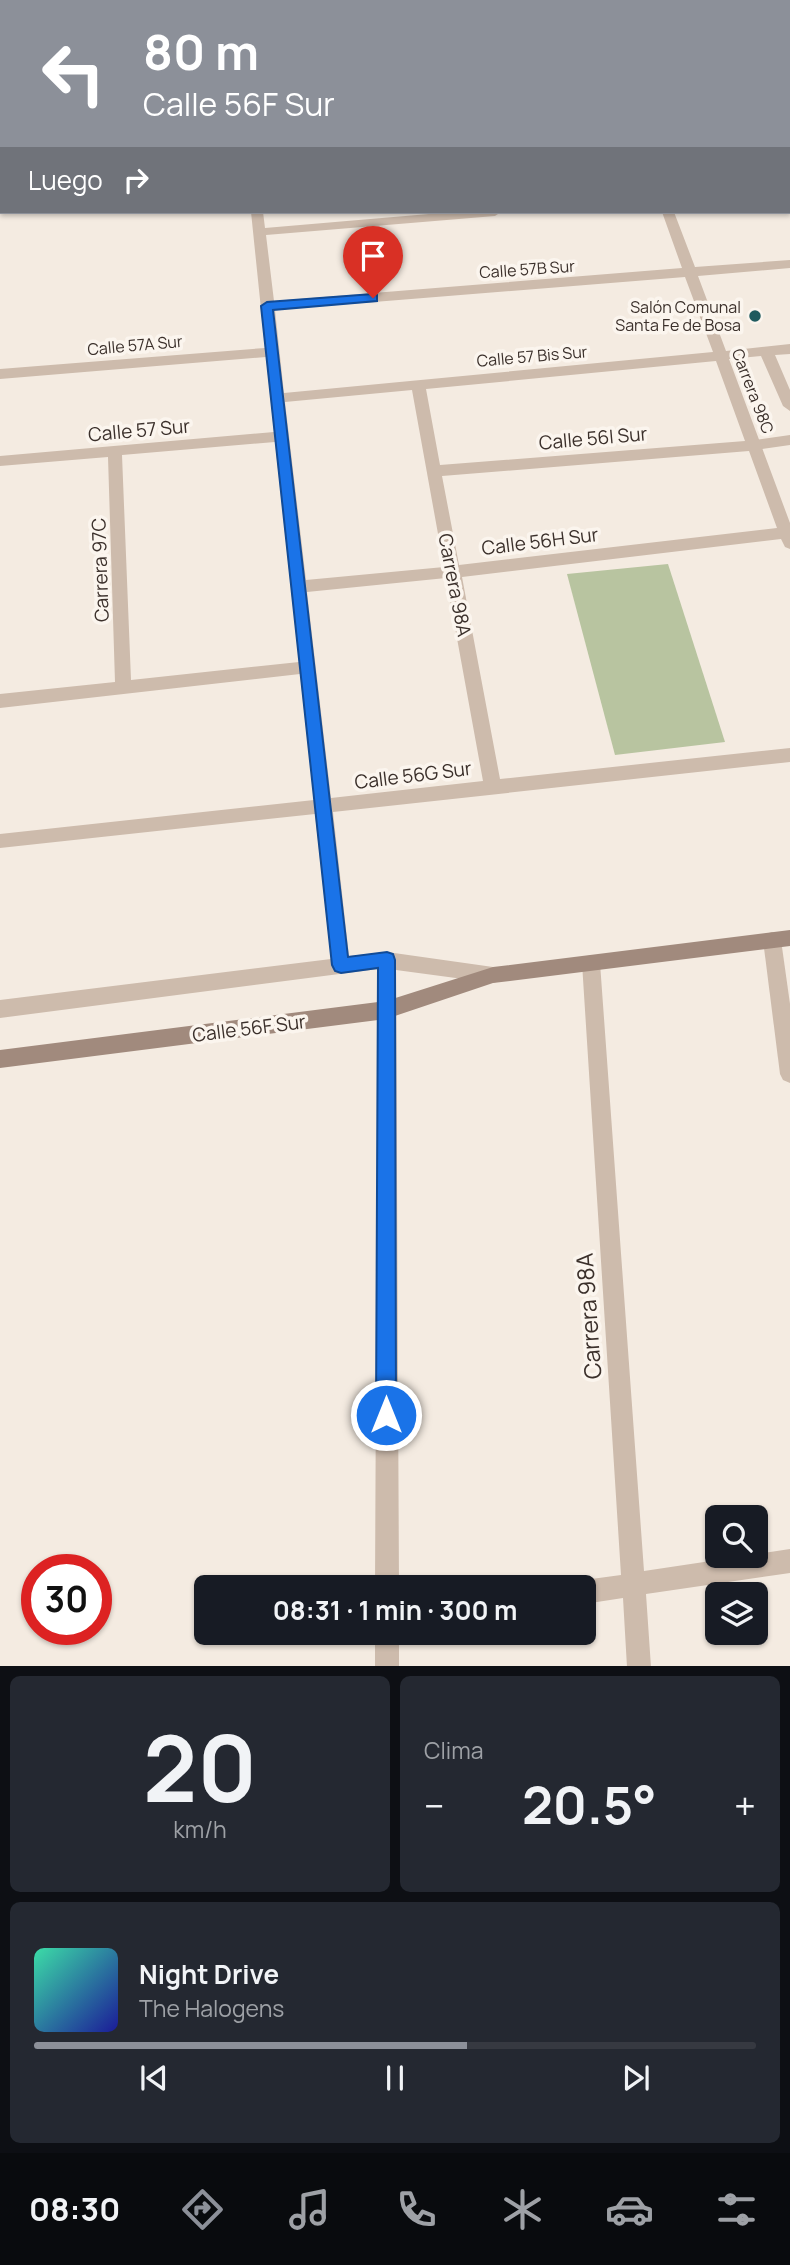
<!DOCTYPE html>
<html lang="es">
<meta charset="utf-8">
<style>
body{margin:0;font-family:Manrope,sans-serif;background:#242831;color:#f1f3f6;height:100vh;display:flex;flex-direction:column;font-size:26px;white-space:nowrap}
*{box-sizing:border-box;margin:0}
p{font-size:23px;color:#9ea1a6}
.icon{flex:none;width:38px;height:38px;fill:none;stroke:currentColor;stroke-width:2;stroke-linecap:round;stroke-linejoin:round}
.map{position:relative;height:1666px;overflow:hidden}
.panel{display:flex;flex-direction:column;gap:10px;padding:10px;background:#0d0f14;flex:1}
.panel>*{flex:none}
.banner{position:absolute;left:0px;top:0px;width:791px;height:214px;box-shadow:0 2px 5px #0004;background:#8c9099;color:#fff;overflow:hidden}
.controls{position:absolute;left:705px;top:1505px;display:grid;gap:14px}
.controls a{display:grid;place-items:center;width:63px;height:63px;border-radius:10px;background:#171b24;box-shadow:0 2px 5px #0004;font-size:35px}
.speed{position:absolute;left:21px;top:1554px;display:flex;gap:14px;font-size:35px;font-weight:700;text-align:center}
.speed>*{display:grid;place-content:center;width:91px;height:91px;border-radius:50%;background:#171b24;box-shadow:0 2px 5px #0004;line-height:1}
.speed .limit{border:10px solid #d22;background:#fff;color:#111}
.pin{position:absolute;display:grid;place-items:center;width:60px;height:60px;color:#fff;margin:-72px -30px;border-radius:50% 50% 50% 0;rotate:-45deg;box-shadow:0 0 7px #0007}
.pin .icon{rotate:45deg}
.me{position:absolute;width:77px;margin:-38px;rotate:0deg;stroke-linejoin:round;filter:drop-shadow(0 0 5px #0008)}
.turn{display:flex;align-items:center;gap:24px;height:147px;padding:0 28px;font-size:32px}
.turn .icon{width:91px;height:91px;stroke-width:2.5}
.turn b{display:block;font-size:49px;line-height:60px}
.then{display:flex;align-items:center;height:66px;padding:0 28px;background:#0003;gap:14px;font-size:26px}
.big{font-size:52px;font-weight:700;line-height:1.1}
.panel .card{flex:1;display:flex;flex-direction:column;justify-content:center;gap:10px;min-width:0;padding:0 24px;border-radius:10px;background:#242831}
.panel .dial{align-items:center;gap:0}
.dial b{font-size:91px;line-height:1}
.song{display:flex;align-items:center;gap:21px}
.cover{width:84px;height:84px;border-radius:10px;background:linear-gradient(135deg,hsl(160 70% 55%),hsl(240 70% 35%))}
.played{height:7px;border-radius:4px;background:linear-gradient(90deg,#8c9099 60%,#363941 60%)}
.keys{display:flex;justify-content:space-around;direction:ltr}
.heat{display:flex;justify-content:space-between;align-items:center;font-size:38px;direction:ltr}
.panel .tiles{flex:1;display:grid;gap:10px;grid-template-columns:1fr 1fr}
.card:last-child{grid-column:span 2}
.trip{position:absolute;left:194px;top:1575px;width:402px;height:70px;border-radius:10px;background:#171b24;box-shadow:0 2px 5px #0004;font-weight:700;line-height:70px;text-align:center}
.tab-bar{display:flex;height:112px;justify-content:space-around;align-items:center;background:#090b0e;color:#9ea1a6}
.tab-bar .icon{width:49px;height:49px}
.tab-bar .on{color:#8c9099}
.tab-bar b{font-size:32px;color:#f1f3f6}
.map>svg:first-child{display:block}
.green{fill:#b8c4a0}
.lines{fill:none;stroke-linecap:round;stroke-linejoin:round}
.lane{fill:#cdbbac;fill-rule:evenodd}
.street{fill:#cdbbac;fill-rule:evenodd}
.secondary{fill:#a18a7d;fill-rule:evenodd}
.route{fill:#1a73e8;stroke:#114b97;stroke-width:2}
.poi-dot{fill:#1f5a5e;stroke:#fbf5ee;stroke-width:2.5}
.labels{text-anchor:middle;stroke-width:7;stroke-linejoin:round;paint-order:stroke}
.far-street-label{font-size:16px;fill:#3b302b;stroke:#fbf5ee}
.far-poi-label{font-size:16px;fill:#3b302b;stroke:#fbf5ee;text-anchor:end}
.street-label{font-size:19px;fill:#3b302b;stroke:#fbf5ee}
.near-street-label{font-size:23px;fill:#3b302b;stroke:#fbf5ee}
</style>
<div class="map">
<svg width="790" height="1667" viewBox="0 0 790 1667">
<rect width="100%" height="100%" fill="#f4ebe1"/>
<polygon class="green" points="668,564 725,742 615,755 567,574"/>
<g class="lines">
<polygon class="lane" points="790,435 790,445 755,450 748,445 755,440"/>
<g class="street">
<rect x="98" y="0" width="10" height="2"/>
<rect x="228" y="0" width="10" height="2"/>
<rect x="339" y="0" width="10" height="2"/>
<rect x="583" y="0" width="10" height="2"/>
<polygon points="772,0 790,0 790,4 789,2 771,2"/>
<rect x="789" y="53" width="1" height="6"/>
<rect x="0" y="71" width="2" height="6"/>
<rect x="789" y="115" width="1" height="8"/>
<rect x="0" y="128" width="2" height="8"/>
<rect x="789" y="184" width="1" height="8"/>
<rect x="0" y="202" width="2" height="8"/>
<path d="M 251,212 L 263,212 L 265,228 L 452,212 L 501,212 L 495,216 L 266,235 L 274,301 L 682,268 L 662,212 L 674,212 L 695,267 L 790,260 L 790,268 L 698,276 L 726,351 L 790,344 L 790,354 L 775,355 L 790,390 L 790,411 L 783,406 L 761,356 L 729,359 L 790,523 L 790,549 L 785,547 L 781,539 L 462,577 L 500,779 L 790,748 L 790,762 L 333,812 L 349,956 L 387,952 L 493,967 L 500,969 L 502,975 L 500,981 L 493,983 L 396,970 L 399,1587 L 375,1587 L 378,969 L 0,1018 L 0,1000 L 331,959 L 315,814 L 0,848 L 0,834 L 314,800 L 300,674 L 0,708 L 0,694 L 115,682 L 108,457 L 0,466 L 0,456 L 274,432 L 266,357 L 0,379 L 0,369 L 265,348 ZM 685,277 L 713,352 L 284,393 L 275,310 ZM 716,361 L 745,441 L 440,465 L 426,389 ZM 412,390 L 444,567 L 306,580 L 285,402 ZM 275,442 L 299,662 L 131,680 L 122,455 ZM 749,451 L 777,528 L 459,565 L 442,476 ZM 446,578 L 483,781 L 331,798 L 307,592 Z"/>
<polygon points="772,932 778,934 781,940 790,1004 790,1083 783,1080 780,1074 763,940 766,934"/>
<polygon points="591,955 598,957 600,963 644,1571 790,1549 790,1573 646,1594 651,1667 627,1667 623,1598 584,1604 584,1587 574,1587 584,1580 621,1575 582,963 584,957"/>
<rect x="375" y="1633" width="24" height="34"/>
</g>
<polygon class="secondary" points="790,930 790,946 493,983 386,1019 0,1068 0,1050 386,1001 493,967"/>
</g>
<polygon class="route" points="373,294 377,295 377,301 273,310 348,957 387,952 393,954 395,960 396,1415 394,1422 386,1425 379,1422 376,1415 378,968 341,973 335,971 332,965 261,306 267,302"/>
<circle class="poi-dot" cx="755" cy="316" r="7"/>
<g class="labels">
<g class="far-street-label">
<text transform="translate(527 269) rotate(-4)" y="6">Calle 57B Sur</text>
<text transform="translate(135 345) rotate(-5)" y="6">Calle 57A Sur</text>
<text transform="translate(532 356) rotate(-5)" y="6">Calle 57 Bis Sur</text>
<text transform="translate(753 391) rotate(69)" y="6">Carrera 98C</text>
</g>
<g class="far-poi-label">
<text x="741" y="313">Salón Comunal<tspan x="741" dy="18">Santa Fe de Bosa</tspan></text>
</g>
<g class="street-label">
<text transform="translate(139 430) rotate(-5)" y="7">Calle 57 Sur</text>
<text transform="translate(593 438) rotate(-5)" y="7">Calle 56I Sur</text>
<text transform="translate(540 541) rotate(-7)" y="7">Calle 56H Sur</text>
<text transform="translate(100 570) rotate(-92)" y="7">Carrera 97C</text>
<text transform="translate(455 585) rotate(79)" y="7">Carrera 98A</text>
<text transform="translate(413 775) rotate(-7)" y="7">Calle 56G Sur</text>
<text transform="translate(249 1028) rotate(-7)" y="7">Calle 56F Sur</text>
</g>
<g class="near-street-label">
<text transform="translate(589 1316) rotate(-94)" y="8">Carrera 98A</text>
</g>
</g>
</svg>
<div class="controls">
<a><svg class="icon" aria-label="search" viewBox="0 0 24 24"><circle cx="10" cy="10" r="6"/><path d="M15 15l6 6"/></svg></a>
<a><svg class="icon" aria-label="layers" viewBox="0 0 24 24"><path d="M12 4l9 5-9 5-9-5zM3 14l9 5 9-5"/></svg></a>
</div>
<div class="speed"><div class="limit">30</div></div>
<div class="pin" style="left:373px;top:298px;background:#d93025"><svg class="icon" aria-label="arrive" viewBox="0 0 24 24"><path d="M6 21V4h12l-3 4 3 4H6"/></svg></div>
<svg class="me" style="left:386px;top:1415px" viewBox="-20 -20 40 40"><circle r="17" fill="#1a73e8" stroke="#fff" stroke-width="3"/><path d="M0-11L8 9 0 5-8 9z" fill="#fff"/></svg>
<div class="trip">08:31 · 1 min · 300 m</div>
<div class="banner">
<div class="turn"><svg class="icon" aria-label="left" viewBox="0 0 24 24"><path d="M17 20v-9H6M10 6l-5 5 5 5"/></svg><div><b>80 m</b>Calle 56F Sur</div></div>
<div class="then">Luego<svg class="icon" aria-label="right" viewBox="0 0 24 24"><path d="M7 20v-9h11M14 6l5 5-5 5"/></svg></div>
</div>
</div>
<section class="panel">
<div class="tiles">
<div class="card dial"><b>20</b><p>km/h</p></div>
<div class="card"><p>Clima</p>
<div class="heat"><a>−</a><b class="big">20.5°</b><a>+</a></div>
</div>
<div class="card">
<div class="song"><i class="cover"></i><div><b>Night Drive</b><p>The Halogens</p></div></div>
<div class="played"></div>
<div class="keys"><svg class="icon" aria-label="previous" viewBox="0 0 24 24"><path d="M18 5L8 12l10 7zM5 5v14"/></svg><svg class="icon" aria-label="pause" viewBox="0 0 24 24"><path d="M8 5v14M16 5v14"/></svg><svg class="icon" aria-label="next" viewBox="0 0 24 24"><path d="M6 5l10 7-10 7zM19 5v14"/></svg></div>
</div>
</div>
</section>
<nav class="tab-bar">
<b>08:30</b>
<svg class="icon on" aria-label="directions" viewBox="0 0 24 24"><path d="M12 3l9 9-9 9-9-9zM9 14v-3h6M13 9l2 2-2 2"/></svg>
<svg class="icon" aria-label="music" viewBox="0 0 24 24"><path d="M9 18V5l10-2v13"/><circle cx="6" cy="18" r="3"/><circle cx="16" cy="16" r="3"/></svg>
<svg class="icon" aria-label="phone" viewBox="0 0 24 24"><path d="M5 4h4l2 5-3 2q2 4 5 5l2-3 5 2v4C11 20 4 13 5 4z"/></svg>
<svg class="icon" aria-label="climate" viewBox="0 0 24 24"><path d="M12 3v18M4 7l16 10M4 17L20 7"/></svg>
<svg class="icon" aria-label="car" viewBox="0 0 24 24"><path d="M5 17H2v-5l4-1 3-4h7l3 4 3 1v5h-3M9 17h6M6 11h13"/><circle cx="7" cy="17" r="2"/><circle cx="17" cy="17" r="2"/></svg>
<svg class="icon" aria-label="filters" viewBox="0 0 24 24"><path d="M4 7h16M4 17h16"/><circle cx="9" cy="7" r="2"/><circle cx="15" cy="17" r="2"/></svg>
</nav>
